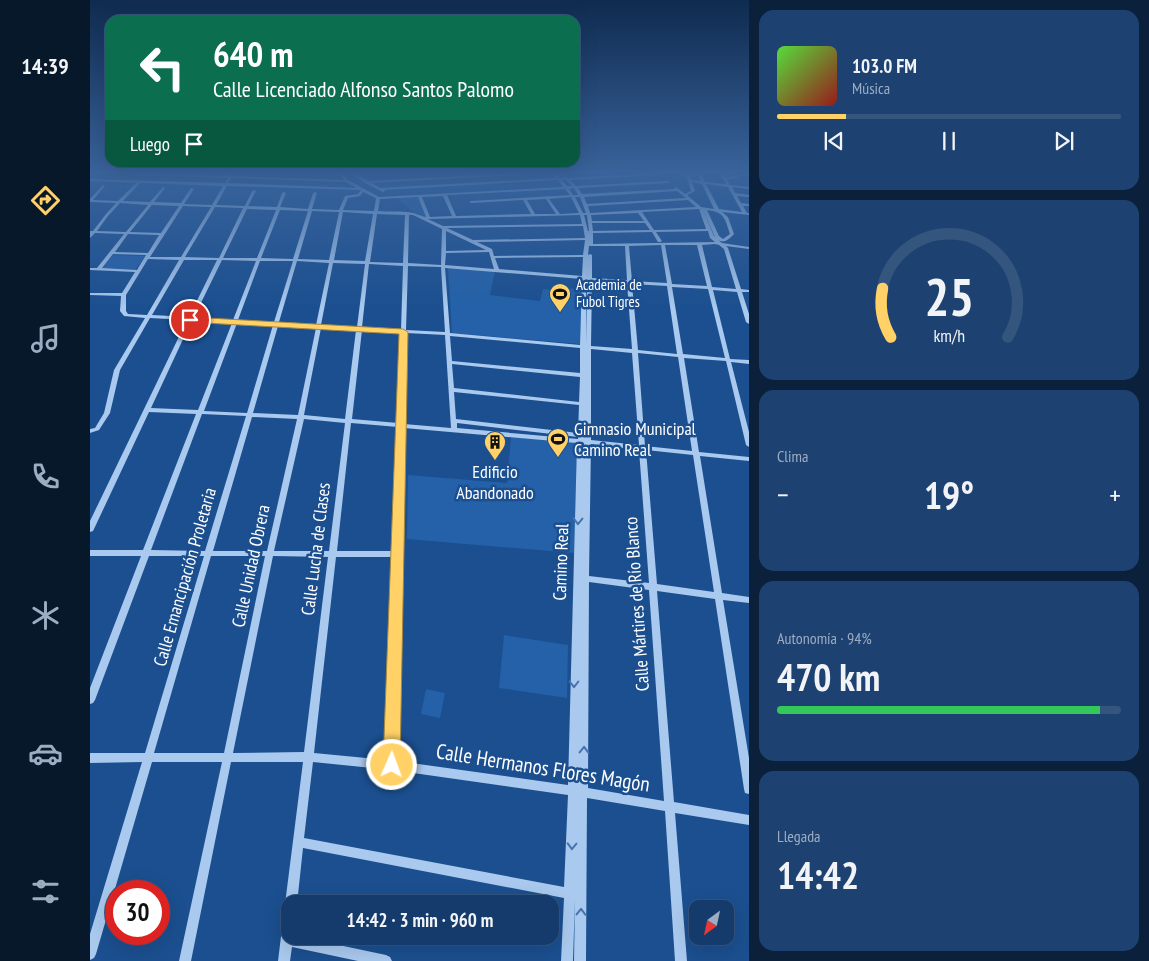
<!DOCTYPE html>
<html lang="es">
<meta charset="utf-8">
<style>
body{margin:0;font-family:"PT Sans Narrow",sans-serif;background:#1d4271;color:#f1f3f6;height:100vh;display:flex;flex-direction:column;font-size:19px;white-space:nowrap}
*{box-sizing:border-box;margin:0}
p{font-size:16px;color:#9dadc1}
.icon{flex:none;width:28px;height:28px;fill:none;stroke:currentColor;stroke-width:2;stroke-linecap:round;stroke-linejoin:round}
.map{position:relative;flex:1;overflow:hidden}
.drawer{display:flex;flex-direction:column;gap:10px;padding:10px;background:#0b203b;width:400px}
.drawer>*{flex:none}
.banner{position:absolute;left:15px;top:15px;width:475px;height:152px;border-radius:15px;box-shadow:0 5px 20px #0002,0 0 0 1px #33557e;background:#0b6e4f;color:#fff;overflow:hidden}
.needle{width:32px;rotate:213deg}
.controls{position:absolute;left:599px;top:900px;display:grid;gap:10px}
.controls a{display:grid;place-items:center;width:45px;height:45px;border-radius:10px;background:#143b6b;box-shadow:0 5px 20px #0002,0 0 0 1px #33557e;font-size:25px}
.speed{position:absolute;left:15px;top:880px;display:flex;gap:10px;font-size:25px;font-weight:700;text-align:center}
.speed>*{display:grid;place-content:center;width:65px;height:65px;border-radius:50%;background:#143b6b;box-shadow:0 5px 20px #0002,0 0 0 1px #33557e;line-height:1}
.speed .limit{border:8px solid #d22;background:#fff;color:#111}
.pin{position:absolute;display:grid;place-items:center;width:42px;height:42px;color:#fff;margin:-21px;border:2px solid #fff;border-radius:50%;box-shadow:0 1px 5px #0007}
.me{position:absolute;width:55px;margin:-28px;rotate:2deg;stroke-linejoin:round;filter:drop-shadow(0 0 4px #0008)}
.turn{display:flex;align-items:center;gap:18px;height:105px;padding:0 25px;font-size:22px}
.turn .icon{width:65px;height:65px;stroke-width:2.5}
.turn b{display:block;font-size:35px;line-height:42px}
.then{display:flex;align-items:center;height:48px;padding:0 25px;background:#0003;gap:10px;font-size:19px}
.big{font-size:38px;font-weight:600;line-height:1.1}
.drawer .tile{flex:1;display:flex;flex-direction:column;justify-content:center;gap:8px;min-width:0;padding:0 18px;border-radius:15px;background:#1d4271}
.drawer .dial{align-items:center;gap:0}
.dial svg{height:130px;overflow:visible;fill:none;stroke:#33557e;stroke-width:7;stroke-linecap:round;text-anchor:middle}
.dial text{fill:#f1f3f6;stroke:none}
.song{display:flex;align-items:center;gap:15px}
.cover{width:60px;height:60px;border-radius:8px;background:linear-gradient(135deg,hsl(110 70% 55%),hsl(0 70% 35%))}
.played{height:5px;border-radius:2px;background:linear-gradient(90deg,#ffd166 20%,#33557e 20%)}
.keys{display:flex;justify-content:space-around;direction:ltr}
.heat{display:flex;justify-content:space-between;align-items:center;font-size:28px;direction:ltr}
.charge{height:8px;border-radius:4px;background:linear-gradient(90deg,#34c759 94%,#33557e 0)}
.trip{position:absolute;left:191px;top:895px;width:278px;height:50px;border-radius:15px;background:#143b6b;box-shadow:0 5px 20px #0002,0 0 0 1px #33557e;font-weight:600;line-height:50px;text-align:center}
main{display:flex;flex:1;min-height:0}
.tabs{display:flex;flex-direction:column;width:90px;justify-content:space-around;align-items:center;background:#08182b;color:#9dadc1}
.tabs .icon{width:35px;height:35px}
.tabs .on{color:#ffd166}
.tabs b{font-size:22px;color:#f1f3f6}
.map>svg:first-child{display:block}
.green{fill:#2461a8}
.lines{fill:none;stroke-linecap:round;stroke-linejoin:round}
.minor{fill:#a9c9ee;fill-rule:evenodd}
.oneway{stroke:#4674ac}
.route{fill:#ffd166;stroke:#a68842}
.labels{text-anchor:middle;stroke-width:5;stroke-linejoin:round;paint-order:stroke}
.far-poi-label{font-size:15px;fill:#fff;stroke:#1b4f8f;text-anchor:start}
.poi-label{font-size:18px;fill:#fff;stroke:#1b4f8f;text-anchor:start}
.street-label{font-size:18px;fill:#fff;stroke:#1b4f8f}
.near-street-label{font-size:21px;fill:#fff;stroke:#1b4f8f}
</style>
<main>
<nav class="tabs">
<b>14:39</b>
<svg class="icon on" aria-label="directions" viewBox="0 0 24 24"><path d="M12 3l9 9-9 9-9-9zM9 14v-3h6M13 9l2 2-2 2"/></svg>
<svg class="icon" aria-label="music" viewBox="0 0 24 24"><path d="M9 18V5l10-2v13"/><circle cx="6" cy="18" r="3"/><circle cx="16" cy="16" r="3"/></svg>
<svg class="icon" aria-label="phone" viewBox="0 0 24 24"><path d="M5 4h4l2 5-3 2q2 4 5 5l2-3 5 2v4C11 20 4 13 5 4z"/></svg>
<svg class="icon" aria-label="climate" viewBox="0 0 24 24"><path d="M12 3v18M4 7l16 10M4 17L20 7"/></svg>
<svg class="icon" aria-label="car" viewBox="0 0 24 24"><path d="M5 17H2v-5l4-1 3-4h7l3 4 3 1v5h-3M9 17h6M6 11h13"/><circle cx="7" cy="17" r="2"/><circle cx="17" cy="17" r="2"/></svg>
<svg class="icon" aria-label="filters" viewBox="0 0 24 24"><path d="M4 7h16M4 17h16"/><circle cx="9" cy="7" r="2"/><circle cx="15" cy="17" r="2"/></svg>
</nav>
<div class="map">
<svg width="659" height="961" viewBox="0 0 659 961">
<rect width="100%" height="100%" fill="#1b4f8f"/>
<g class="green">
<polygon points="328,196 335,216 325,213 306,198"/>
<polygon points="23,255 55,256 45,270 12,269"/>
<polygon points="358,268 405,271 400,295 450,301 453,289 471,291 472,288 492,289 490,344 362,333"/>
<polygon points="421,437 487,442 484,553 317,539 318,475 417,483"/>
<polygon points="414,635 478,645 477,698 409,688"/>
<polygon points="336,689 355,693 350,718 331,714"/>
</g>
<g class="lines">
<path class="minor" d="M 44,174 L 139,176 L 140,174 L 144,174 L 143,176 L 254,180 L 249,174 L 253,174 L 258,180 L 289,197 L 473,187 L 468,180 L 294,190 L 295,191 L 293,192 L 275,183 L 262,174 L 267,174 L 278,181 L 408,174 L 430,174 L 428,175 L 282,183 L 290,188 L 466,178 L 462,174 L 466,174 L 470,178 L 474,178 L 470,174 L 474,174 L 478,178 L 549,174 L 570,174 L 568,175 L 480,180 L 486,186 L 578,181 L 580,182 L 578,183 L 488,188 L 492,194 L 585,189 L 584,188 L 586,187 L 595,194 L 601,191 L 596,174 L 600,174 L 602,180 L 611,181 L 607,174 L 611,174 L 615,182 L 636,184 L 630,174 L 634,174 L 636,178 L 652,174 L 659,174 L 637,180 L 640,185 L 659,187 L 659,189 L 642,187 L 645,193 L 659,195 L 659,197 L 647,196 L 651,203 L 659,204 L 659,206 L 653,206 L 657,213 L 659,213 L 659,215 L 632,212 L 638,217 L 644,234 C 639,239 635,244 628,240 L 632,243 L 659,247 L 659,249 L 636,246 L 638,248 L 651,289 L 659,290 L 659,292 L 652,292 L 659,314 L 659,324 L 656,322 L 647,292 L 623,290 L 640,359 L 659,360 L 659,364 L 641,362 L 659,432 L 659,447 L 656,445 L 636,361 L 594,358 L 609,452 L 659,457 L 659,461 L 610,456 L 632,593 L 659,597 L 659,603 L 633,600 L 659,758 L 659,794 L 655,793 L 654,789 L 625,599 L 567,591 L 584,802 L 659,815 L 659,825 L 585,813 L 597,961 L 585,961 L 575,811 L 497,798 L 496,961 L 484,961 L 485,899 L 483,961 L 471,961 L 474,898 L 213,848 L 207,904 L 200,904 L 200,936 L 206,936 L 296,955 L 300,957 L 302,961 L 268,961 L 202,947 L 200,961 L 188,961 L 194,912 L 197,908 L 195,904 L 213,762 L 141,762 L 101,961 L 89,961 L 132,762 L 62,762 L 6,954 L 4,958 L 0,960 L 0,934 L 52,762 L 0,763 L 0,753 L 55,753 L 114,556 L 59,556 L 5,700 L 3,703 L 0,704 L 0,688 L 51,556 L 0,556 L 0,550 L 53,550 L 106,414 L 59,412 L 4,529 L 3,531 L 0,532 L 0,521 L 97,320 L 60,318 L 30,370 L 20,413 L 9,430 L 0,433 L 0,429 L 5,428 L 14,413 L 24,370 L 55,318 L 34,316 L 30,311 L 31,296 L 0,295 L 0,293 L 32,293 L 45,272 L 0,270 L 0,268 L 7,268 L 34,234 L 5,233 L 0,238 L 0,231 L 3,231 L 16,214 L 26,203 L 0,202 L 0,199 L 13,185 L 15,186 L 3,200 L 28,201 L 46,183 L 0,181 L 0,179 L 135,183 L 138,178 L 46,175 ZM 141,178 L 256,182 L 267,188 L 138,183 ZM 472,180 L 476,180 L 482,186 L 477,186 ZM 602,182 L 612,184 L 624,209 L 611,207 L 597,195 L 605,191 ZM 50,183 L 133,186 L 122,205 L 94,204 L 104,189 L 102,188 L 101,188 L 91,203 L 64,202 L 75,188 L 73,187 L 60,202 L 33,201 ZM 616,184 L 638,187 L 652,212 L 629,209 ZM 137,186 L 271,190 L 268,194 L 255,196 L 249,210 L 222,209 L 227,193 L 225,192 L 223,193 L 218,209 L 190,207 L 196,193 L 194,192 L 192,193 L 187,207 L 158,206 L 166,191 L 164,190 L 162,191 L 155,206 L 126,205 ZM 484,188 L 488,195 L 483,195 L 479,189 ZM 475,189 L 480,195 L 381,201 L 379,202 L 381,203 L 433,200 L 441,214 L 366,216 L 357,195 ZM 587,191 L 596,198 L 497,204 L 494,197 ZM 273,192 L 286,198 L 284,211 L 253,210 L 258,198 L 270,196 ZM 353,196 L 362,216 L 340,217 L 332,197 ZM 328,197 L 336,217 C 330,216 324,212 317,212 C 308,211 297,212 288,211 L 290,199 ZM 481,197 L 489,213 L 470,214 L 459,199 ZM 485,197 L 490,197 L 496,213 L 493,213 ZM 456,199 L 466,214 L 445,214 L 437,200 ZM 598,200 L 606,207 L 500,213 L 498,206 ZM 30,203 L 58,205 L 36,232 L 7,231 L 18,216 ZM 62,205 L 89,206 L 71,233 L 40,232 ZM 93,206 L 121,207 L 91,257 L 60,257 ZM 125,207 L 153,208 L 129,258 L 95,257 ZM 157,209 L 186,210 L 167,258 L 133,258 ZM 609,209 L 616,229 L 564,230 L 552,212 ZM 190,210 L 218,211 L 203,259 L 171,258 ZM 613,210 L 625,237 L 624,236 ZM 617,210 C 635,212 635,219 640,234 L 633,239 L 629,236 ZM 222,211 L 249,212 L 239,260 L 208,259 ZM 253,212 L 283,214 L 275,261 L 244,260 ZM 548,213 L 554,221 L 502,221 L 501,215 ZM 287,214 L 315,215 L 313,263 L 280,262 ZM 319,215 L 323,215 L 352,229 L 351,265 L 318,263 ZM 490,215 L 492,224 L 353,226 L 338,219 ZM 494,215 L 497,215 L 499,231 L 498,231 ZM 502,223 L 555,223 L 560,230 L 503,231 ZM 493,226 L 495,238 L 383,240 L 357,228 ZM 356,231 L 396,250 L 356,251 ZM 618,231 L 620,238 L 625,242 L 503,244 L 503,233 L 562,232 L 568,242 L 570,242 L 572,241 L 566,232 ZM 38,234 L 69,235 L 58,253 L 25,252 ZM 495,240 L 493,255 L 404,256 L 402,249 L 387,242 ZM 625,244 L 629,245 L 634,249 L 646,289 L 622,287 L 612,245 ZM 571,245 L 577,283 L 542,281 L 539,246 ZM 575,245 L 607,245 L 617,286 L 582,284 ZM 499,246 L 535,246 L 537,280 L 502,278 L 502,255 L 500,254 L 498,255 ZM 399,252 L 404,269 L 355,265 L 356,253 ZM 23,254 L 56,255 L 47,270 L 12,268 ZM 493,257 L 492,276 L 409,269 L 405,258 ZM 498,257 L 497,278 L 497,277 ZM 58,259 L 89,260 L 57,315 L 38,314 L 36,311 L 36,295 ZM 94,260 L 127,260 L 99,317 L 62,315 ZM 132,260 L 166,261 L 143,320 L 104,317 ZM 170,261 L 203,261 L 184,322 L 148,320 ZM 207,261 L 239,263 L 226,325 L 189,322 ZM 243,263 L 275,264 L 267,327 L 231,325 ZM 279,264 L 313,266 L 311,330 L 272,327 ZM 318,266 L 351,267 L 355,332 L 316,330 ZM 355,268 L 492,279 L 490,345 L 360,333 ZM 496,279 L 497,280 L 496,345 ZM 502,281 L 537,283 L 542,349 L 501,346 ZM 542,284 L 577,286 L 587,354 L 548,350 ZM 582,287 L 618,289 L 635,358 L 593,354 ZM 102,320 L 142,323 L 108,410 L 61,408 ZM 147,323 L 183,325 L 157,413 L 114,411 ZM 188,326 L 226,328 L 208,415 L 163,413 ZM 231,328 L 266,330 L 255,419 L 214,415 ZM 272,330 L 311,333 L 308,423 L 262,419 ZM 316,333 L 355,335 L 361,428 L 314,424 ZM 360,336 L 490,348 L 490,373 L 362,361 ZM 501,349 L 542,353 L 549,445 L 501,440 ZM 548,353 L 588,357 L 602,451 L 555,446 ZM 362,364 L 490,377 L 489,402 L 364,388 ZM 364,392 L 489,405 L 488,433 L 366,419 ZM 112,414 L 156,416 L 115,551 L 61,550 ZM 162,417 L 207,419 L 177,551 L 123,551 ZM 214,419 L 255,423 L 239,551 L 184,551 ZM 261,423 L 308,427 L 304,551 L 247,551 ZM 367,423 L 488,437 L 488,439 L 367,428 ZM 314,428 L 487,443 L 478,785 L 307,761 ZM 501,444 L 549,450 L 559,583 L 499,576 ZM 556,450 L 603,455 L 624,592 L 567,584 ZM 121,556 L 175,556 L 134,753 L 64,753 ZM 183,556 L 238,557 L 214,752 L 143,753 ZM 246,557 L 304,557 L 297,760 L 224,753 ZM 499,582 L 559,590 L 574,801 L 498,788 ZM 223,762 L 302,770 L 478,795 L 474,887 L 214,838 Z"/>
</g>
<defs><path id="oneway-chevron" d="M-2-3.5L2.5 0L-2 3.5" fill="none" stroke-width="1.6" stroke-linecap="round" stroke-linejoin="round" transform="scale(1.25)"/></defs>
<g class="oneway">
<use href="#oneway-chevron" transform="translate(488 521) rotate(91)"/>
<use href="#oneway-chevron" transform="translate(484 684) rotate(90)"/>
<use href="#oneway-chevron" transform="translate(494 750) rotate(-89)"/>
<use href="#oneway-chevron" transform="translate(482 846) rotate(92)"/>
<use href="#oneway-chevron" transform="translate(491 912) rotate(-89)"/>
</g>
<linearGradient id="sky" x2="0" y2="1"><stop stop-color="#0f2b4f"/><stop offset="0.56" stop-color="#39639b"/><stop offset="1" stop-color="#39639b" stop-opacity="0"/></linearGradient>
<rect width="659" height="308" fill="url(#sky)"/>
<polygon class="route" points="100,317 313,329 318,332 310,765 307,770 302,773 296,770 293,765 309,334 97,322 95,320"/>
<defs>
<g id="stadium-pin" transform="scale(1.125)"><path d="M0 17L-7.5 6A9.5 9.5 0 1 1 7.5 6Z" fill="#ffd166" stroke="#1b4f8f"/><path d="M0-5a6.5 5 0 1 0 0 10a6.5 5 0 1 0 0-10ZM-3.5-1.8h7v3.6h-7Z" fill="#111"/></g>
<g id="building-pin" transform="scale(1.125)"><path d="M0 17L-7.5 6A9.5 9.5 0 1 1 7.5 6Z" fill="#ffd166" stroke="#1b4f8f"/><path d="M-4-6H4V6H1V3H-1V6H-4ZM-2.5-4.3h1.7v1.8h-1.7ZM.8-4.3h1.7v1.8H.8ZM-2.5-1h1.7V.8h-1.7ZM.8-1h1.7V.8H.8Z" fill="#111"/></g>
</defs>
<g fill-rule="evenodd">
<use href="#stadium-pin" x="470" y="294"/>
<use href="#stadium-pin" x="468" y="439"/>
<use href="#building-pin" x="405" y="442"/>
</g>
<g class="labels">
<g class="far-poi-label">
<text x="486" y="290">Academia de<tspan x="486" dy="17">Fubol Tigres</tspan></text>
</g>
<g class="poi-label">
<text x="484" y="435">Gimnasio Municipal<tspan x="484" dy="21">Camino Real</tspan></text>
<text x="405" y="478" text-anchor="middle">Edificio<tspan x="405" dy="21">Abandonado</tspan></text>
</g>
<g class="street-label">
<text transform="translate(226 549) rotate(-83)" y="6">Calle Lucha de Clases</text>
<text transform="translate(471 562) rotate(-88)" y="6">Camino Real</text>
<text transform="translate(161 566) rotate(-78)" y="6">Calle Unidad Obrera</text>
<text transform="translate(95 577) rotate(-74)" y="6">Calle Emancipación Proletaria</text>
<text transform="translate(547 604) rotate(-94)" y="6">Calle Mártires de Río Blanco</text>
</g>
<g class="near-street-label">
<text transform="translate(453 768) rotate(9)" y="7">Calle Hermanos Flores Magón</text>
</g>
</g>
</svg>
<div class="controls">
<a><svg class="needle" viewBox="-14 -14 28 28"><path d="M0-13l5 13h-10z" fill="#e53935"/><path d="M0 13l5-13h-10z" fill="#9dadc1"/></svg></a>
</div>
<div class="speed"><div class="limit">30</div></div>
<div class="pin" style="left:100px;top:320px;background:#d93025"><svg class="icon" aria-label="arrive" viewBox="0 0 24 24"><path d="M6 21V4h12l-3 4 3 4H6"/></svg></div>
<svg class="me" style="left:302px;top:765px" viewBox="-20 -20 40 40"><circle r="17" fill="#ffd166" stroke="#fff" stroke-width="3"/><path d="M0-11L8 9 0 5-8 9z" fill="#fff"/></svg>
<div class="trip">14:42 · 3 min · 960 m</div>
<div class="banner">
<div class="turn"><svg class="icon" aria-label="left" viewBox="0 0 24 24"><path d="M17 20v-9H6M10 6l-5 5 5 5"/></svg><div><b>640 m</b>Calle Licenciado Alfonso Santos Palomo</div></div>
<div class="then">Luego<svg class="icon" aria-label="arrive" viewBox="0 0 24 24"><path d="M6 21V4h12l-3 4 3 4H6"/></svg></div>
</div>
</div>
<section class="drawer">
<div class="tile">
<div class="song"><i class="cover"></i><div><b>103.0 FM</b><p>Música</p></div></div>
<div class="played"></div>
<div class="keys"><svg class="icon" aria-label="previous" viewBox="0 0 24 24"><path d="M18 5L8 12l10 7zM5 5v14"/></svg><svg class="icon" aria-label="pause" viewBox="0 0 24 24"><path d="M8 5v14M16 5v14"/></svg><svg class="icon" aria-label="next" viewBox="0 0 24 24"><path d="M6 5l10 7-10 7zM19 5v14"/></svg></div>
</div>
<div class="tile dial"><svg viewBox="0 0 100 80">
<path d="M14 69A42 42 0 1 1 86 69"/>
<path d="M14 69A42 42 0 0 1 9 39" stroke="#ffd166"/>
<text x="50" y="56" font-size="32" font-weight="700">25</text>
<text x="50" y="72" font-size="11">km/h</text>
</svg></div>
<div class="tile"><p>Clima</p>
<div class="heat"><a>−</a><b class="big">19°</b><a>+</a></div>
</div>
<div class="tile"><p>Autonomía · 94%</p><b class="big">470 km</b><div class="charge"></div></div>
<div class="tile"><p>Llegada</p><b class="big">14:42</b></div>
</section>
</main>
